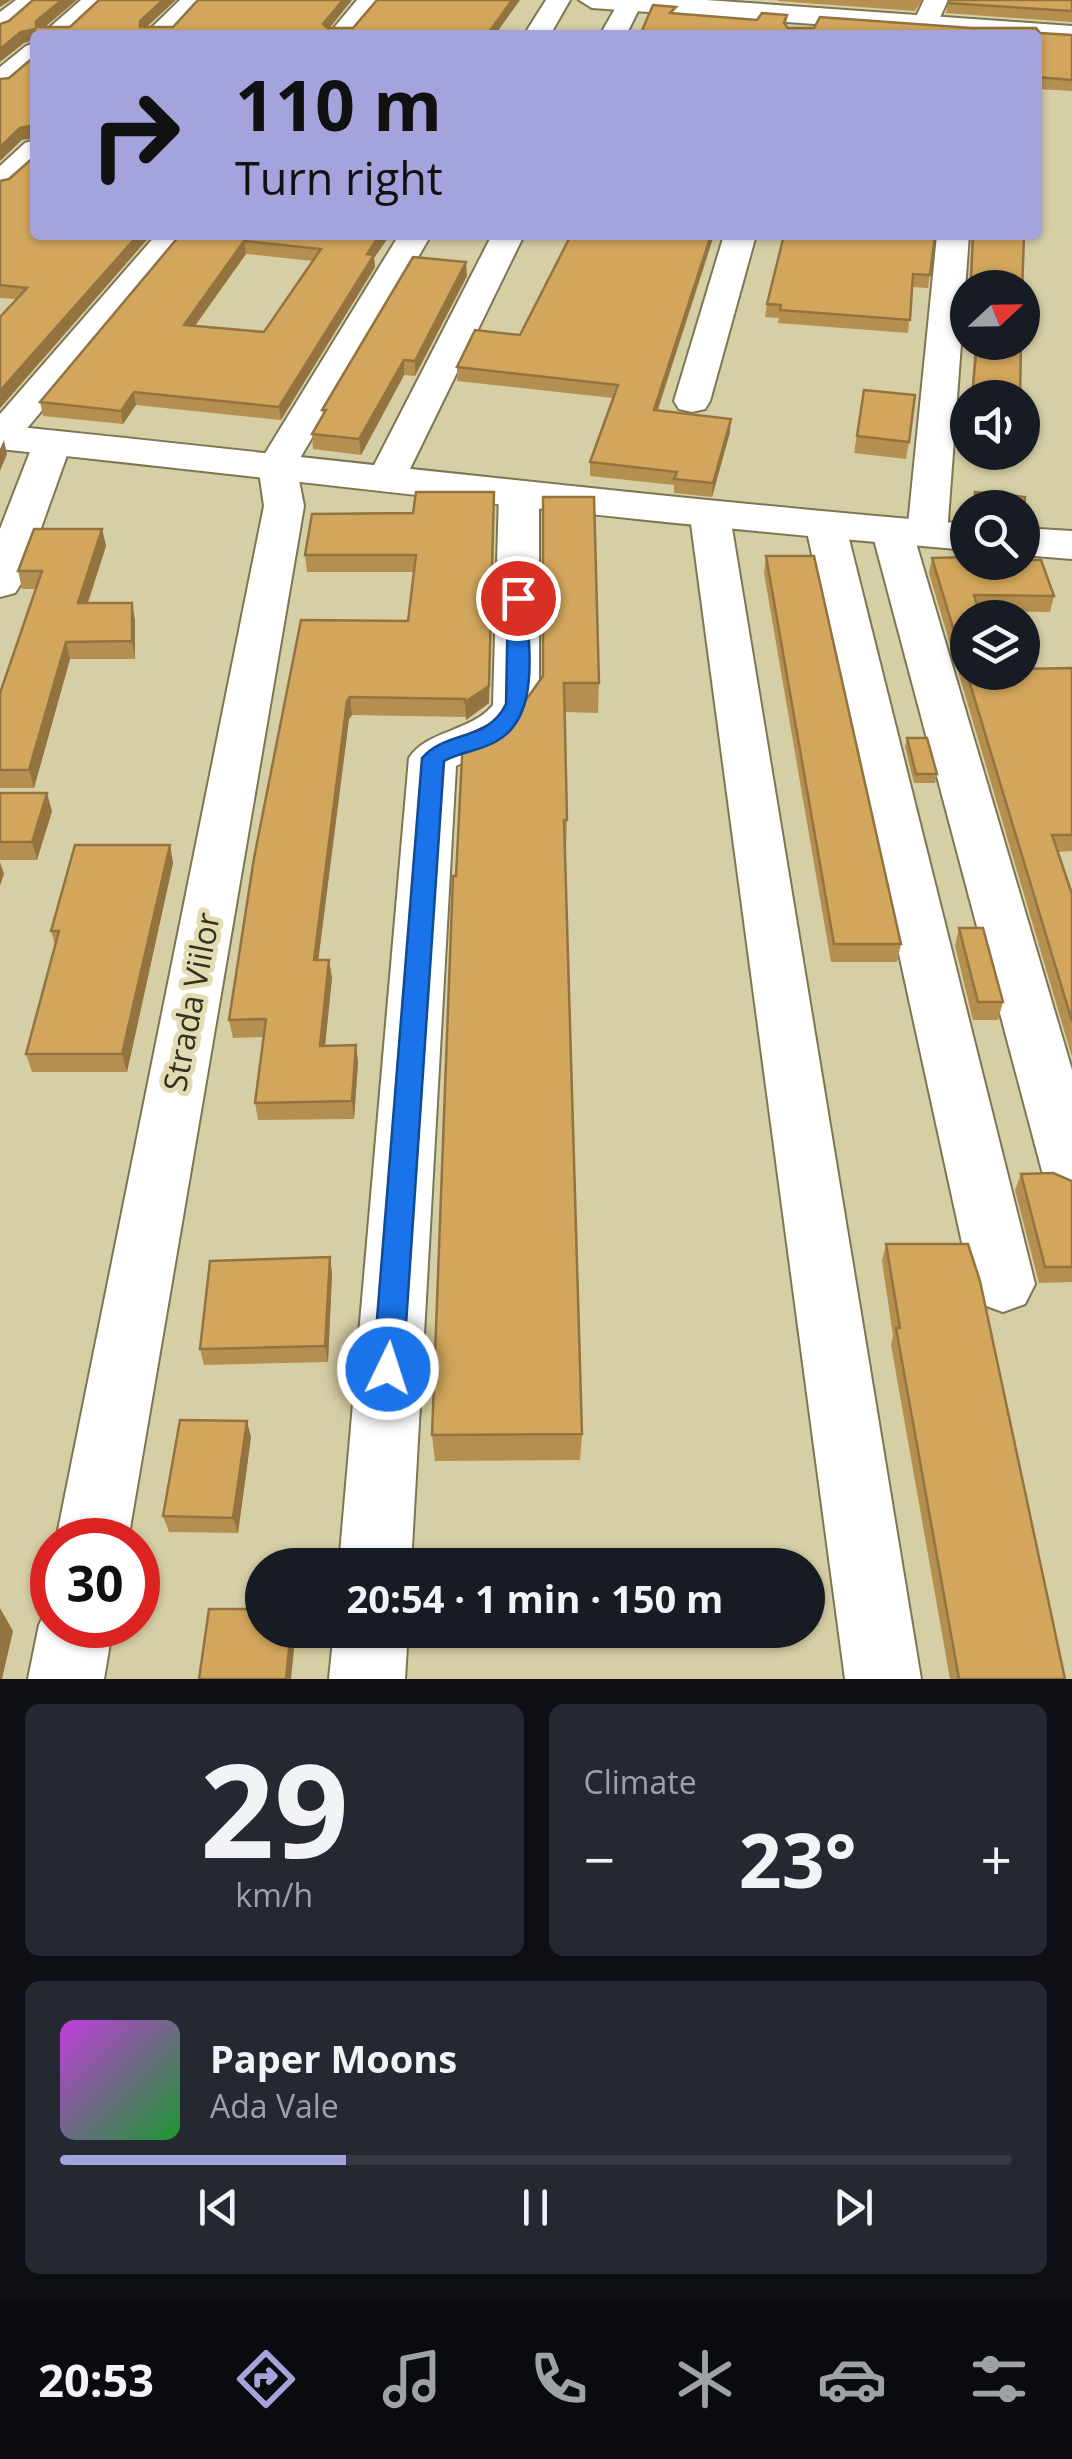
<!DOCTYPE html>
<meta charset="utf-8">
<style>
body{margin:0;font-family:"Open Sans",sans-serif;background:#242831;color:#f1f3f6;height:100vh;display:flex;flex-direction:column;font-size:38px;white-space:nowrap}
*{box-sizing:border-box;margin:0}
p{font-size:32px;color:#9ea1a6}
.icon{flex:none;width:55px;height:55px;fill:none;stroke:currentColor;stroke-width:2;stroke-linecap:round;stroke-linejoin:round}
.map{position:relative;height:1679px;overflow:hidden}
.details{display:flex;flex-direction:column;gap:25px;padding:25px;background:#0d0f14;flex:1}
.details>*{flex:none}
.hud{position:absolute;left:30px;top:30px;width:1012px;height:210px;border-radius:10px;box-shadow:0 2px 8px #0004;background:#a5a3db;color:#111;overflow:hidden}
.needle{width:65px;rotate:68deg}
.tools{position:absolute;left:950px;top:270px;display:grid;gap:20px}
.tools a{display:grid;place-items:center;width:90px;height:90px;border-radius:50%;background:#171b24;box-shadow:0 2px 8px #0004;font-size:50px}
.speed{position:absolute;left:30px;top:1518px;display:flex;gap:20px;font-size:50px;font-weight:700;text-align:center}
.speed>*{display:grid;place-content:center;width:130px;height:130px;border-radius:50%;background:#171b24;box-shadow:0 2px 8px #0004;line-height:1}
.speed .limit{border:15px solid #d22;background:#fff;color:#111}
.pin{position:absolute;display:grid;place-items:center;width:85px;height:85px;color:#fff;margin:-42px;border:5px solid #fff;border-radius:50%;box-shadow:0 2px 10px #0007}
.me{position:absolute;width:110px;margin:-55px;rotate:4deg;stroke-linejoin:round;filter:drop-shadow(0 0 8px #0008)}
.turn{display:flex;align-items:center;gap:35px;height:210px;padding:0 40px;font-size:45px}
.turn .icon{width:130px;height:130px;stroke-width:2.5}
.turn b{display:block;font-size:70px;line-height:85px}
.big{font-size:75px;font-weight:700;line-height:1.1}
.details .card{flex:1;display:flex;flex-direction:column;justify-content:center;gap:15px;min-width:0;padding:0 35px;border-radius:15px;background:#242831}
.details .dial{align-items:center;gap:0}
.dial b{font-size:130px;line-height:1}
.song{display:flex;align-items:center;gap:30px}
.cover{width:120px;height:120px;border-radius:15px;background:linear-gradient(135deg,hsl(290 70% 55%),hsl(130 70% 35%))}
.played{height:10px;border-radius:5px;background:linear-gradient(90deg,#a5a3db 30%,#363941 30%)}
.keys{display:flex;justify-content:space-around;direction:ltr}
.heat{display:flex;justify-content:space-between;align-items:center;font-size:55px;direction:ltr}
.details .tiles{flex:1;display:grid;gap:25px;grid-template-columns:1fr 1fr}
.card:last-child{grid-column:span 2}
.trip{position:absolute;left:245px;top:1548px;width:580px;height:100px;border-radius:50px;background:#171b24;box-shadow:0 2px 8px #0004;font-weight:700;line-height:100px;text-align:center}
.tabs{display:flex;height:160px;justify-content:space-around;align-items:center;background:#090b0e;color:#9ea1a6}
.tabs .icon{width:70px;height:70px}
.tabs .current{color:#a5a3db}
.tabs b{font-size:45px;color:#f1f3f6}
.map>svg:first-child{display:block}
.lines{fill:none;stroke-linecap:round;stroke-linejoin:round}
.minor-casing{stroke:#7d7650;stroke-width:4}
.tertiary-casing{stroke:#7d7650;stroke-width:4}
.minor{fill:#fff;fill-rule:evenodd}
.tertiary{fill:#fff;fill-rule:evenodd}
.wall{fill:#b58f4f;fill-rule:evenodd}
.shaded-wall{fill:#937440}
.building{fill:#d2a65c;stroke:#937440;stroke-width:2.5;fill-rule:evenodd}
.route{fill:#1a73e8;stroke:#114b97;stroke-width:2.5}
.labels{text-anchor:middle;stroke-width:10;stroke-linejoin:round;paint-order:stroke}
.street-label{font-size:32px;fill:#343121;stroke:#e3dbb2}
</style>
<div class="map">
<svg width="1072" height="1679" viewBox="0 0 1072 1679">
<rect width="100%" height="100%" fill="#d6cea5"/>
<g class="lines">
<g class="minor-casing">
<g id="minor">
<polygon points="16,0 43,0 9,29 0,32 0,12"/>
<polygon points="81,0 108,0 69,35 41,35"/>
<polygon points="180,0 206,0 172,35 144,35"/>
<polygon points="357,0 382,0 354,35 328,35"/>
<polygon points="546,0 570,0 550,35 524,35"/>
<polygon points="620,0 642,3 626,35 600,35"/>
<polygon points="924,0 948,0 935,28 926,31 913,23"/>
<polygon points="35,43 35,64 9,86 0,88 0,67 26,46"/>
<polygon points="35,140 35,165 11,188 0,191 0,166 25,143"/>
<polygon points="156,235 189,235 13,445 0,448 0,414"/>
<polygon points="399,235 431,235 296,465 304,506 128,1540 56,1540 264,506 258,465"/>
<polygon points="492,235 524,235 406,477 401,485 387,489 373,485 368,477"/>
<polygon points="724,235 756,235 710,401 705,409 692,412 679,409 674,401"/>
<polygon points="937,235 969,235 947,534 941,543 927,546 916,543 1072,1070 1072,1196 1051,1189 1042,1171 872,532 878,523 892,520 908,525"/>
<polygon points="52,433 65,436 71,444 21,584 15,593 0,597 0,529 33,444 39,436"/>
<path d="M 519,481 L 533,485 L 539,493 L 539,705 L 517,737 L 456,766 L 411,1565 L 339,1565 L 409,758 C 427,730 471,732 493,705 L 499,493 L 505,485 Z"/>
<polygon points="710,504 724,507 730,516 921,1679 845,1679 690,516 696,507"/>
<polygon points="826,515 840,518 846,527 1035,1284 1025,1304 1003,1312 981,1304 971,1284 806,527 812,518"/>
<polygon points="52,1598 52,1625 113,1625 104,1679 28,1679 39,1625"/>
<polygon points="334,1630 408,1630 405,1679 329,1679"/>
</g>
</g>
<g class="tertiary-casing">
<g id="tertiary">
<polygon points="579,0 706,0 1072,26 1072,42 1038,40 1038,35 969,35 592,8"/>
<path d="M 0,425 C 323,458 644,497 968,524 L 968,550 C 644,524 323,483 0,449 Z"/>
<polygon points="1022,528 1072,531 1072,559 1022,555"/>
</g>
</g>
<use href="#minor" class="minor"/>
<use href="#tertiary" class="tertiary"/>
</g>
<g class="wall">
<polygon points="778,0 922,0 915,11 778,1"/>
<polygon points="1072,0 1072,22 946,13 948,3"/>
<polygon points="675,14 757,20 787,15 786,25 788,28 1072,35 1072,91 1038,89 1038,35 640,35"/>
<polygon points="0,181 35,235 151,235 0,408 16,299 0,298"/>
<path d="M 180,235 L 390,235 L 374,258 L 375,267 L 281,420 L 136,405 L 123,424 L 43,416 L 40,402 ZM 246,254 L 313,261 L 264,332 L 195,326 Z"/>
<polygon points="571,235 714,235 658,410 730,432 712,497 674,493 674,485 590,476 590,462 613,398 457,381 457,367 520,335"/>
<polygon points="784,235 930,275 928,288 912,287 908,333 778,323 779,318 765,317 767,304"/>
<polygon points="972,235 1024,235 1022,288 969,288"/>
<polygon points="467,276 415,376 404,375 361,455 313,449 312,434 323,415 322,410"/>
<polygon points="975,342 1021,342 1020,398 971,398"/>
<polygon points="864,390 909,442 906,459 854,453"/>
<polygon points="494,492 489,703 466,720 466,717 352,715 349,719 318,960 329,960 332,978 325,1046 356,1045 358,1063 354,1119 258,1120 255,1103 264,1037 233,1038 229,1020 301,620 408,621 414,572 307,572 305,555 413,513"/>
<polygon points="102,529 106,546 88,603 135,620 135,659 70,659 34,788 0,788 0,693 36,589 22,589 18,571"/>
<polygon points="766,556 901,944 897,962 831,962 764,573"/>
<polygon points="932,558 1028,560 1054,596 1050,612 979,611 968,672 1072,668 1072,851 1057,852 1072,894 1072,1057 929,573"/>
<polygon points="543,676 599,683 598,713 564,712 567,820 566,849 564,849 582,1434 580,1460 435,1461 432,1435 456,876 518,711"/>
<polygon points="907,738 937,774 935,783 914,783 905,747"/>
<polygon points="0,793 52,811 37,860 0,860"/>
<polygon points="170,845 173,863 127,1072 32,1072 26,1054 55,945 51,931"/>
<polygon points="959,928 1003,1002 998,1020 973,1020 955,946"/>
<polygon points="1021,1174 1072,1181 1072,1282 1039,1283 1015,1190"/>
<polygon points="886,1244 1065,1679 950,1679 891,1345 893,1336 882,1261"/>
<polygon points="330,1257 332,1274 328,1362 204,1365 200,1349"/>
<polygon points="251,1437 238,1533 169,1532 163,1516"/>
</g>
<g class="shaded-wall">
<polygon points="0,0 11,0 0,7"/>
<polygon points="62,0 77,0 39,32 36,27 36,21"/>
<polygon points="163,0 176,0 141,32 140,21"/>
<polygon points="343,0 352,0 324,35 323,24"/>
<polygon points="512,0 520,0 495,35 487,35"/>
<polygon points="35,29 35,40 24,43 0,62 0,49 21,32"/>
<polygon points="35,125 35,138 22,140 0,161 0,147 20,128"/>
<polygon points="138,235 151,235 0,408 0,391"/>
<polygon points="380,235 390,235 374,258 375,267 281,420 279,407 367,254"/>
<polygon points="711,235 714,235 653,423 654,410"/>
<polygon points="244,241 246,254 186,338 184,325"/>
<polygon points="466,262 467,276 415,376 415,361"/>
<polygon points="404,360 404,375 361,455 359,439"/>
<polygon points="134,392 136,405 123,424 121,411"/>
<polygon points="731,419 730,432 712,497 713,483"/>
<polygon points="4,440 7,454 0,471 0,449"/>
<polygon points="494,492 489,703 466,720 465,702"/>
<polygon points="102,529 106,546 82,620 78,603"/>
<polygon points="132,603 135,620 135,659 132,641"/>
<polygon points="66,642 70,659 34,788 29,770"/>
<polygon points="350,697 352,715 349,719 316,978 314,960 347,701"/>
<polygon points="47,793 52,811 37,860 32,842"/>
<polygon points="170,845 173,863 127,1072 122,1054"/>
<polygon points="0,862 4,874 0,886"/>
<polygon points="329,960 332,978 323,1064 320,1046"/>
<polygon points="356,1045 358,1063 354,1119 352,1101"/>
<polygon points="330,1257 332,1274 328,1362 325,1346"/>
<polygon points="247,1421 251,1437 238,1533 233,1518"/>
<polygon points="0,1608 13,1631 2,1679 0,1679"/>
<polygon points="291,1630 296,1630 291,1679 286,1679"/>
</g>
<g class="building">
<polygon points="33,0 62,0 36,21 36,27 70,27 99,0 163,0 140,21 140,27 173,27 198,0 343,0 323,24 327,28 353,28 377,0 512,0 487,35 35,35 35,29 21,32 0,49 0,24 9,21"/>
<polygon points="949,0 1072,0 1072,11 948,3"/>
<polygon points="653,5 676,7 670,13 757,20 762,13 787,15 784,23 788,28 814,28 820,17 971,28 1036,28 1040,33 1072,35 1072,80 1038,77 1038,35 640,35"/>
<polygon points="35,56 35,139 35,125 20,128 0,147 0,79 9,78"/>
<polygon points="35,156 35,235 138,235 0,391 0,317 27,288 0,285 0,181 9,179"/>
<path d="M 180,235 L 380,235 L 367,254 L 374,255 L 279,407 L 134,392 L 121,411 L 40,402 ZM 244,241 L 321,249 L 264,332 L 184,325 Z"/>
<polygon points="571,235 711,235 654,410 731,419 713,483 674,479 677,472 590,462 618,385 457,367 475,330 520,335"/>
<polygon points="784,235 935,235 930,275 913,274 910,320 780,310 781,305 767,304"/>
<polygon points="973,235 1024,235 1022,293 1022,288 981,288 982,280 971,279"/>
<polygon points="413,257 466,262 415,361 404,360 359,439 312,434 326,410 322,410"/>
<polygon points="977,342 1021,342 1020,398 972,398"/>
<polygon points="864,390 915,395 909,442 857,436"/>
<polygon points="416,492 494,492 489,686 465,702 465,699 350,697 347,701 314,960 329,960 320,1046 356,1045 352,1101 255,1103 266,1019 229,1020 254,858 301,620 408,621 416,555 305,555 312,514 413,513"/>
<polygon points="975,492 1025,497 1022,533 1022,508 975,508"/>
<polygon points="543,497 594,497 599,683 564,683 567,820 564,820 582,1434 432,1435 453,876 456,876 463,737 518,711 543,676"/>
<polygon points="34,529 102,529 78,603 132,603 132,641 66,642 29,770 0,770 0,693 42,571 18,571"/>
<polygon points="1022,540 1027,543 1028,560 1041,560 1054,596 974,595 981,618 968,618 968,672 1022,672 1022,669 1072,668 1072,835 1052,835 1072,894 1072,1021 932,558 968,557 968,562 1022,562"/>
<polygon points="766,556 814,556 901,944 834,944"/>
<polygon points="907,738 927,738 937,774 916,774"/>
<polygon points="0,793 47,793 32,842 0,842"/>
<polygon points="75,845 170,845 122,1054 26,1054 59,931 51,931"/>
<polygon points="959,928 983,928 1003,1002 978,1002"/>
<polygon points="1053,1173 1072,1181 1072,1267 1045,1267 1021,1174"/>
<polygon points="886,1244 968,1244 980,1281 1065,1679 959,1679 896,1328 900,1328"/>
<polygon points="330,1257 325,1346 200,1349 210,1261"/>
<polygon points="180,1420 247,1421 233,1518 163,1516"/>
<polygon points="209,1609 262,1609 262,1630 291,1630 286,1679 199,1679"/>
</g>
<path class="route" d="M 518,593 L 527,598 C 527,644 543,717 495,742 C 479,751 460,752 444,761 L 403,1369 L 399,1379 L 388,1383 L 377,1379 L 373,1369 L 422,758 C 446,730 488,742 506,704 L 508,598 Z"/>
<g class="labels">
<g class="street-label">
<text transform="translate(192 1002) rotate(-79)" y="11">Strada Viilor</text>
</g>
</g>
</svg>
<div class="tools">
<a><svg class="needle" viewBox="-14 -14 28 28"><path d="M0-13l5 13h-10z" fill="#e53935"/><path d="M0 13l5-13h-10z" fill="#9ea1a6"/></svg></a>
<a><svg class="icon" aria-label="sound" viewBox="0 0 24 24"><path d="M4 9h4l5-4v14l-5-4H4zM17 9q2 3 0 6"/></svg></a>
<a><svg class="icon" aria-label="search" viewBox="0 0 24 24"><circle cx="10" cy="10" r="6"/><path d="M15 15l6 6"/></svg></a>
<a><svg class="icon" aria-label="layers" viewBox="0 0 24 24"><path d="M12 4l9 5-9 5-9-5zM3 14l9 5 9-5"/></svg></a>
</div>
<div class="speed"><div class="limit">30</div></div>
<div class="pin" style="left:518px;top:598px;background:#d93025"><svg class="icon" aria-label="arrive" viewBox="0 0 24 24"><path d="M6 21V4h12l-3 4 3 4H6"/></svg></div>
<svg class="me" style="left:388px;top:1369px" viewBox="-20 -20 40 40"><circle r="17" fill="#1a73e8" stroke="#fff" stroke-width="3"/><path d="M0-11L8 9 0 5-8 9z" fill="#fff"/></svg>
<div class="trip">20:54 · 1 min · 150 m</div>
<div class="hud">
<div class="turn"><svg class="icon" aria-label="right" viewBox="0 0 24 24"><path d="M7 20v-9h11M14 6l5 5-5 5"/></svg><div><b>110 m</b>Turn right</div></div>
</div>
</div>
<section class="details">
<div class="tiles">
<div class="card dial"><b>29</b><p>km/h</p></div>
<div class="card"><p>Climate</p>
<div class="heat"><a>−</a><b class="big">23°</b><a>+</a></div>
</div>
<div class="card">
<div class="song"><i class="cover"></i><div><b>Paper Moons</b><p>Ada Vale</p></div></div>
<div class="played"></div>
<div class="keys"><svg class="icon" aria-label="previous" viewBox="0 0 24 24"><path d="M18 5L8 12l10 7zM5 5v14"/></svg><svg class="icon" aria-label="pause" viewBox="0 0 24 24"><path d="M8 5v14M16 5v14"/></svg><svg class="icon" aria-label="next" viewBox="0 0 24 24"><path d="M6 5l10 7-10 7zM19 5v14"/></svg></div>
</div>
</div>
</section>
<nav class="tabs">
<b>20:53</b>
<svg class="icon current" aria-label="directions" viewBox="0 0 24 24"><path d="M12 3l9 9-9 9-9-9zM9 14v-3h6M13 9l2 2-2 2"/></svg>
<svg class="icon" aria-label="music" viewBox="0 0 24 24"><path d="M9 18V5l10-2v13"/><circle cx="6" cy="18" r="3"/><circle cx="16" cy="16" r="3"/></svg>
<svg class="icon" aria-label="phone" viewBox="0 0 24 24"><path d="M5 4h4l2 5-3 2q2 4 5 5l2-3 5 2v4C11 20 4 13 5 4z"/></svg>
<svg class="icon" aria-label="climate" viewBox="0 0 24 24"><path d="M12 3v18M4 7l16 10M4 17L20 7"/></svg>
<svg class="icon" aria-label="car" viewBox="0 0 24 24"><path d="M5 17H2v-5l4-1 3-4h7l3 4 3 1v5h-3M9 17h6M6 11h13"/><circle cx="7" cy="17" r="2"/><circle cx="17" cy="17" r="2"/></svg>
<svg class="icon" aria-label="filters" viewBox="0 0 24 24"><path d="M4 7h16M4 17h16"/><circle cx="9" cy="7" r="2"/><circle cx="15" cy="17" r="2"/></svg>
</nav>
